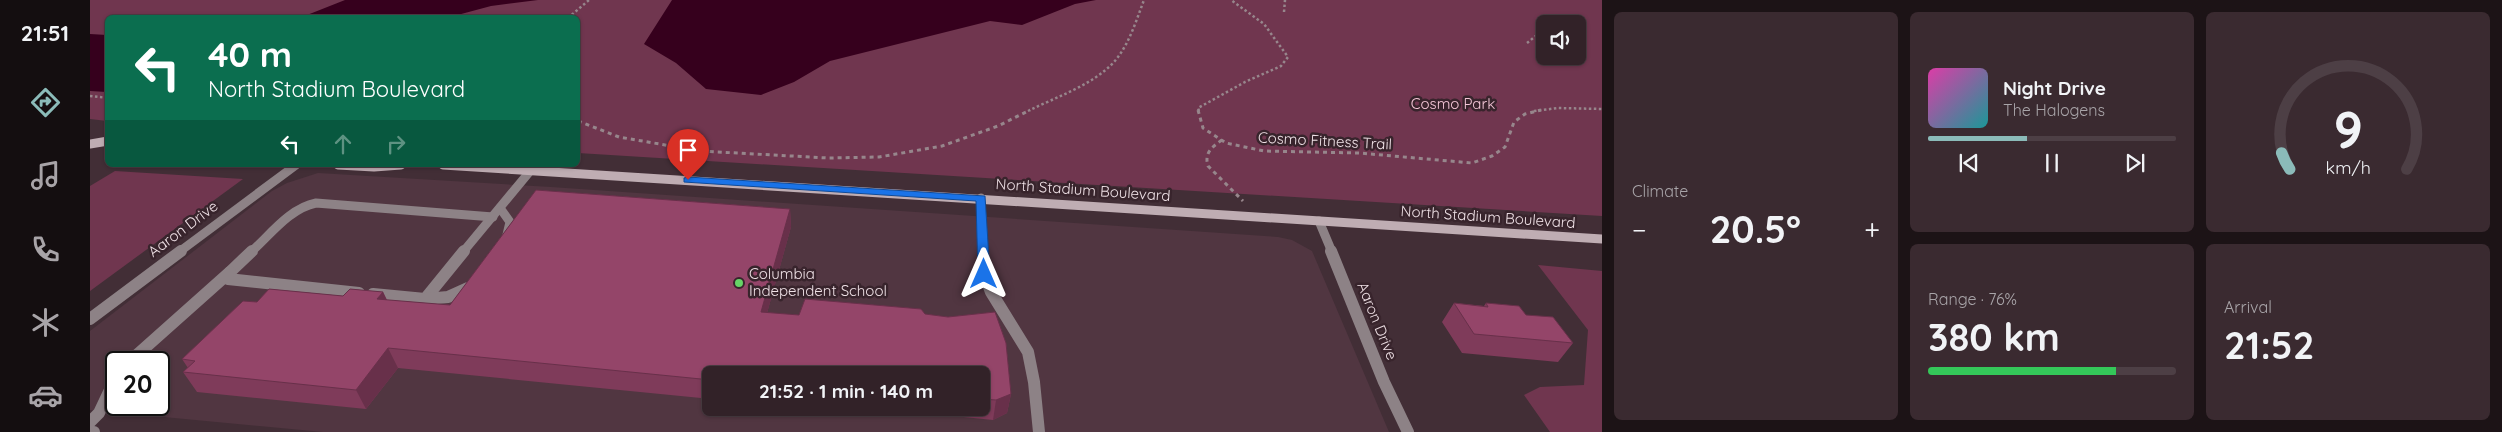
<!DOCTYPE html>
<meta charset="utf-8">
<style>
body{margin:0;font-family:Quicksand,sans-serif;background:#3a2a30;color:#f1f3f6;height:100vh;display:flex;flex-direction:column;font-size:19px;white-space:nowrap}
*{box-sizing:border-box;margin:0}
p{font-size:16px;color:#a8a4a8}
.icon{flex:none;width:28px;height:28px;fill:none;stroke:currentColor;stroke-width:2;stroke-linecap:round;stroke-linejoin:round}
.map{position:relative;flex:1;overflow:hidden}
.drawer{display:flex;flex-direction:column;gap:12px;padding:12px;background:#1c1316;width:900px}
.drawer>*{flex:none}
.banner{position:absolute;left:15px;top:15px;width:475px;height:152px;border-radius:8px;box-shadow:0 1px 4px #0004,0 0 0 1px #4d3f45;background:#0b6e4f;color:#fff;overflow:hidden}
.controls{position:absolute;left:1446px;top:15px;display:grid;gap:10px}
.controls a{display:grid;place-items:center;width:50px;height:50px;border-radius:8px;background:#322228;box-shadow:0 1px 4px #0004,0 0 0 1px #4d3f45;font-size:25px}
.speed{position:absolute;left:15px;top:351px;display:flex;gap:10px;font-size:25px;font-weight:700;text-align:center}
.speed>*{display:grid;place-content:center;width:65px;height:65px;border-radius:50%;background:#322228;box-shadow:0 1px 4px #0004,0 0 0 1px #4d3f45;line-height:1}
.speed .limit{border:2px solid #111;border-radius:8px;background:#fff;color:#111}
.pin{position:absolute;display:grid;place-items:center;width:42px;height:42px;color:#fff;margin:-51px -21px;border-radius:50% 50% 50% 0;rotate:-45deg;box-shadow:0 0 5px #0007}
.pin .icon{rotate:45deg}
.me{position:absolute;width:55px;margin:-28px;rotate:0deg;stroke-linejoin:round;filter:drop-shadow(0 0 4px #0008)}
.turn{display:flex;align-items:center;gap:18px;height:105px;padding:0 20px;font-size:22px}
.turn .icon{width:65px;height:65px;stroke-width:2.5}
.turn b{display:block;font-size:35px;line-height:42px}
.lanes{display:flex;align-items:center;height:48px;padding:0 20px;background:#0003;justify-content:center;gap:25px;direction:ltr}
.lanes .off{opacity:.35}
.big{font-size:38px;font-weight:800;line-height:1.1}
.drawer .card{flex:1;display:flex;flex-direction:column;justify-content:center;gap:8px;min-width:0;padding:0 18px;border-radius:8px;background:#3a2a30}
.drawer .dial{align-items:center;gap:0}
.dial svg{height:130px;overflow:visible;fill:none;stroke:#4d3f45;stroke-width:7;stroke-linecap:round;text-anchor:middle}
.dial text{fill:#f1f3f6;stroke:none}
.song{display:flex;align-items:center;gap:15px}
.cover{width:60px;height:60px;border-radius:8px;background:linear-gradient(135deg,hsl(320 70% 55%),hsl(180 70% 35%))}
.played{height:5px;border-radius:2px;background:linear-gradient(90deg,#8bbbb9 40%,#4d3f45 40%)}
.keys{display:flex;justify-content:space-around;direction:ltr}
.heat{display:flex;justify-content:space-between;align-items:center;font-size:28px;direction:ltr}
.charge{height:8px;border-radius:4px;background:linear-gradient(90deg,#34c759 76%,#4d3f45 0)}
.drawer .tiles{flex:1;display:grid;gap:12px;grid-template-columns:repeat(3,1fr)}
.card:first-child{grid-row:span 2}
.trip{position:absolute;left:612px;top:366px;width:288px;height:50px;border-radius:8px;background:#322228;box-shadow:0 1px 4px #0004,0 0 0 1px #4d3f45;font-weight:800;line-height:50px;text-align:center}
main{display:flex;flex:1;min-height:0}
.tabs{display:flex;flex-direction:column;width:90px;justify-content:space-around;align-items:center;background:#140e10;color:#a8a4a8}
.tabs .icon{width:35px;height:35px}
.tabs .current{color:#8bbbb9}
.tabs b{font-size:22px;color:#f1f3f6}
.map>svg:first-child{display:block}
.built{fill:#513641;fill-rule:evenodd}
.green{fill:#70364f;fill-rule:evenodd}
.water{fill:#36001d}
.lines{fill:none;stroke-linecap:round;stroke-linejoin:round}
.path-far1{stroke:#97868c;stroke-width:2.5;stroke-dasharray:2.5 2.5;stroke-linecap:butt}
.path{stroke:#97868c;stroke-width:3;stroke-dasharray:4 4;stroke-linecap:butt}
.service-far1{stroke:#8d8286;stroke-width:9}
.service{stroke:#8d8286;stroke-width:12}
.minor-far1{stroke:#8d8286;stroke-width:9}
.minor{stroke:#8d8286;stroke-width:12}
.secondary{stroke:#bfadb3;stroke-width:9}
.wall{fill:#7f3b5a}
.shaded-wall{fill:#68304a}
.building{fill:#944569;stroke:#68304a}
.route{fill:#1a73e8;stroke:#114b97}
.poi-dot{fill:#66d467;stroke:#38242c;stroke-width:2}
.labels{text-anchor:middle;stroke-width:5;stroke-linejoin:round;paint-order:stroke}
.park-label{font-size:15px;fill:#f5c7d8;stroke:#38242c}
.street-label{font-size:15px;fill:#efe1e6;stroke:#38242c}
.poi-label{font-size:15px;fill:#efe1e6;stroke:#38242c;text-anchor:start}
</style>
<main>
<nav class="tabs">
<b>21:51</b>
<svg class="icon current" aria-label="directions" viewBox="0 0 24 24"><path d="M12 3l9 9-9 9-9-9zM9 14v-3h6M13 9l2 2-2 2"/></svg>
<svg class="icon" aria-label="music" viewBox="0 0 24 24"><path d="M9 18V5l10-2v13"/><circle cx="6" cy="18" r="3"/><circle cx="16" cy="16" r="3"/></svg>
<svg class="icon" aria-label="phone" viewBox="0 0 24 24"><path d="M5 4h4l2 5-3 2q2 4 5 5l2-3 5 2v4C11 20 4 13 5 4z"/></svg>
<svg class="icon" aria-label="climate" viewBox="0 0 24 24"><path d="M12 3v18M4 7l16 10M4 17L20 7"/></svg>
<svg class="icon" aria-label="car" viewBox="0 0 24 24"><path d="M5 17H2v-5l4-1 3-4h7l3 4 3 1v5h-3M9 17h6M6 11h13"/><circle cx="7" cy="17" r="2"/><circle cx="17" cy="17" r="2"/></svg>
</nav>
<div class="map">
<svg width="1512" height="432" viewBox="0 0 1512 432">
<rect width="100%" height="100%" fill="#422e36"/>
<path class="built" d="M 228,173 L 461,187 L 1188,237 L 1202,240 L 1222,251 L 1299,432 L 233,432 L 0,410 L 0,331 L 182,191 L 197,183 ZM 26,362 L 69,362 L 69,405 L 26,405 ZM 621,375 L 891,375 L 891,408 L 621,408 Z"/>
<g class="green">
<path d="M 0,0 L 1512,0 L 1512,216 L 488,153 L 488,18 L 18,18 L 17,121 L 0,119 ZM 1455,24 L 1488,24 L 1488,56 L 1455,56 Z"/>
<polygon points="25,171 153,179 0,291 0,186"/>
<polygon points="1448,265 1512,271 1512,432 1460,432 1434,395 1450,387 1494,385 1498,330"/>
</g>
<g class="water">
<polygon points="255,0 448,0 401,6 360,17 212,17"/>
<polygon points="582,0 1006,0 985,4 932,25 900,21 740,61 704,82 671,95 616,89 586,63 554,44"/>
<polygon points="0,34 17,35 17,92 0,91"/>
</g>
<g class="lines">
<g class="path-far1">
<polyline points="1194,12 1195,0"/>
<polyline points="478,18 499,0"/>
<polyline points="1437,43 1447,35"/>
<polyline points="0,96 18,98"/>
<path d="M 938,111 C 966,97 1003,85 1024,62 C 1039,45 1046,21 1054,0"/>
<polyline points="1109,111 1108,108 1155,82 1191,66 1198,57 1174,24 1141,0"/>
<polyline points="1444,111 1468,108 1512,109"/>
</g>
<g class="path">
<polyline points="1108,110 1113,128 1136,143 1174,151 1269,153 1382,163 1402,156 1415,147 1424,122 1435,114 1451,110"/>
<polyline points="488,121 529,137 610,151 738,158 789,157 852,146 908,126 940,110"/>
<path d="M 1132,140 C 1122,147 1114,153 1118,166 L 1153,201"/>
</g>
<g class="service-far1">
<polyline points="891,198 893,252"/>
<polyline points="410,208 420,222 416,239"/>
<path d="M 161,252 C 180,235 200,208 226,203 L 403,217"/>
<polyline points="373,252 441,170"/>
</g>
<g class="service">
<polyline points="162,251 140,272 138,279 269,293"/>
<polyline points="893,251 894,274 901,292 938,352 944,382 949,432"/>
<polyline points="283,294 335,299 374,251"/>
<polyline points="335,299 358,297 378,288"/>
<polyline points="39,362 140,272"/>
<polyline points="0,422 9,413 26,377"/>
<polyline points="0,432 4,432"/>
</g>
<g class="minor-far1">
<polyline points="1229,221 1242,252"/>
<polyline points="89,252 206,165"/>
</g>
<g class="minor">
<polyline points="1241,251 1294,382 1318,432"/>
<polyline points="0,319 91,251"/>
</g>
<g class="secondary">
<polyline points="0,144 18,141"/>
<polyline points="248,165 284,167 311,165"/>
<polyline points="353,165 1512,239"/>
</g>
</g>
<g class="wall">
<polygon points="446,190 700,209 701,227 677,313 709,315 715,299 831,309 835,314 858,317 905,312 916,343 921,394 917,413 903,420 785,408 891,408 891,375 621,375 621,399 308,368 276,409 107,392 93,372 98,368 92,359 153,301 167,302 179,289 253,296 260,289 293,292 297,300 360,305"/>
<polygon points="1364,303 1394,306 1396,303 1436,315 1483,343 1468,362 1372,353 1352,322"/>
</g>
<g class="shaded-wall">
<polygon points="700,209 701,227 672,331 671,312"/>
<polygon points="293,292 302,311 287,299"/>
<polygon points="298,348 308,368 276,409 266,390"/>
<polygon points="921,394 917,413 903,420 906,400"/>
</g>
<g class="building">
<polygon points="446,190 700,209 671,312 709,315 715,299 831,309 835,314 858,317 905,312 916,343 921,394 906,400 891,399 891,375 657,375 650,374 650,375 621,375 621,380 298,348 266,390 93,372 105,361 92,359 153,301 167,302 179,289 253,296 260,289 293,292 287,299 360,305"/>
<polygon points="1364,303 1398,307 1396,303 1429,306 1436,315 1463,317 1483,343 1384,334"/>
</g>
<polygon class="route" points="598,177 895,196 900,274 894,278 888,274 886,201 594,182 594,178"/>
<circle class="poi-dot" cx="649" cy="283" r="5"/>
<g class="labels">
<g class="park-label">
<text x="1363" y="109">Cosmo Park</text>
</g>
<g class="street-label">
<text transform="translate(1235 141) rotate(3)" y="5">Cosmo Fitness Trail</text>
<text transform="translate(993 190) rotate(4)" y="5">North Stadium Boulevard</text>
<text transform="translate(1398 217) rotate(4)" y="5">North Stadium Boulevard</text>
<text transform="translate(93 229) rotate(-37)" y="5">Aaron Drive</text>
<text transform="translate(1287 321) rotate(68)" y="5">Aaron Drive</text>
</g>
<g class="poi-label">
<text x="659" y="279">Columbia<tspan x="659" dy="17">Independent School</tspan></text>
</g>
</g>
</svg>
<div class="controls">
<a><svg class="icon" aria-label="sound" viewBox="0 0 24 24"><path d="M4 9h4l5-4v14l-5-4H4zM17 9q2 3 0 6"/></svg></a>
</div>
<div class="speed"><div class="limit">20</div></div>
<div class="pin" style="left:598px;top:180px;background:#d93025"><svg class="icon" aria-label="arrive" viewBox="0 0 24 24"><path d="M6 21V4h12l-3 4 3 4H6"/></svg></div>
<svg class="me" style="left:894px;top:274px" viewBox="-20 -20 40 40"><path d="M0-17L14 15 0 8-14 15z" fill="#1a73e8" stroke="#fff" stroke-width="4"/></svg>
<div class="trip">21:52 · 1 min · 140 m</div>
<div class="banner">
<div class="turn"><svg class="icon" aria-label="left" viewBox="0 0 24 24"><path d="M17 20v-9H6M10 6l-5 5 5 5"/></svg><div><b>40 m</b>North Stadium Boulevard</div></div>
<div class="lanes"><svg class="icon" aria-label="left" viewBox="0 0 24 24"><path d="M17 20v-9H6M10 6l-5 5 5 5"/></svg><svg class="icon off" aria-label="ahead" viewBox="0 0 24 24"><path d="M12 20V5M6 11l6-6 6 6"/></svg><svg class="icon off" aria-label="right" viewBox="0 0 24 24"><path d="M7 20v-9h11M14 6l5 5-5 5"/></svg></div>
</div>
</div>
<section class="drawer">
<div class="tiles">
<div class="card"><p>Climate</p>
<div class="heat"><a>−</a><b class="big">20.5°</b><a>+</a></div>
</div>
<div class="card">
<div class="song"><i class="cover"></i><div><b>Night Drive</b><p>The Halogens</p></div></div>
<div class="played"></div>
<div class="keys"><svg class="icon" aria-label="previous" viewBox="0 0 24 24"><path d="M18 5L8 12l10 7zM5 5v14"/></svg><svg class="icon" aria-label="pause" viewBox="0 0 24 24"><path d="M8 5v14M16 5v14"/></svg><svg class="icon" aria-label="next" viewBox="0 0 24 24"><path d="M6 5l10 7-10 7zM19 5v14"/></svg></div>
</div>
<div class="card dial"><svg viewBox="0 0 100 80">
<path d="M14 69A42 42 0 1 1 86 69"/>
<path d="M14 69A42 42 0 0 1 9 59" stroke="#8bbbb9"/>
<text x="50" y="56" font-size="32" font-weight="700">9</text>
<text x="50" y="72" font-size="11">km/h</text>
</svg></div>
<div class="card"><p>Range · 76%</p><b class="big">380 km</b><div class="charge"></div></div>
<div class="card"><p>Arrival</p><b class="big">21:52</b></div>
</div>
</section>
</main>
